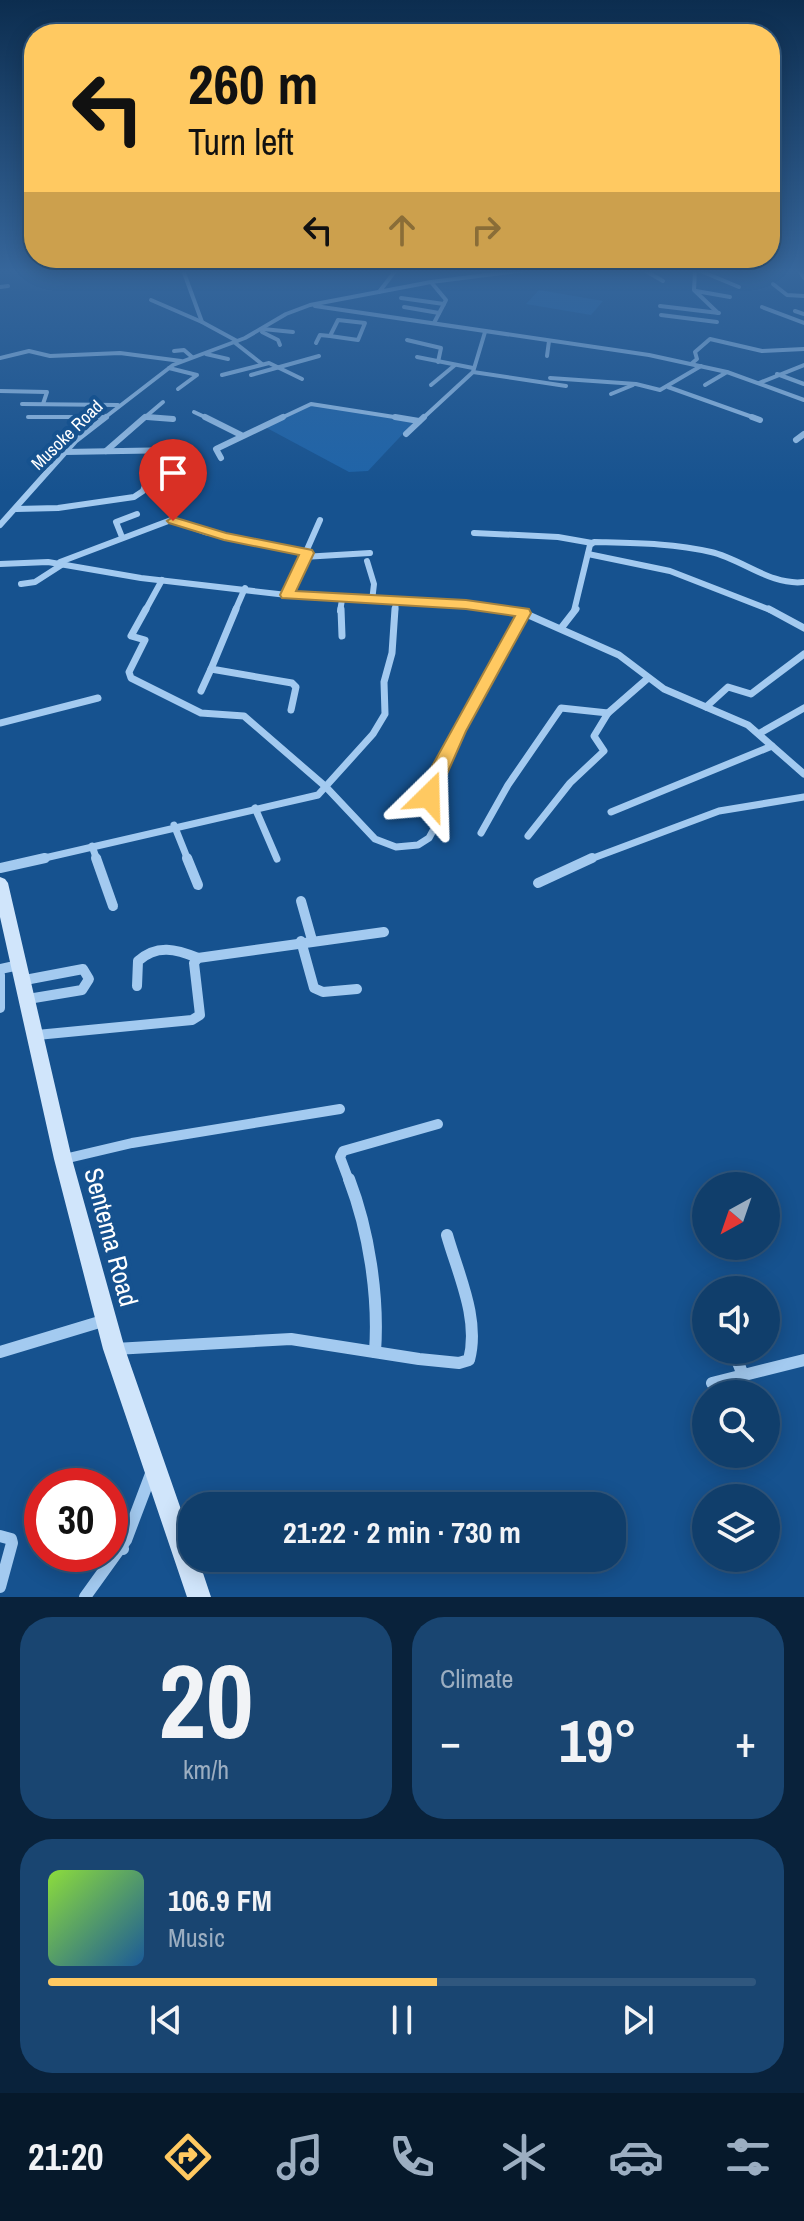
<!DOCTYPE html>
<meta charset="utf-8">
<style>
body{margin:0;font-family:"Archivo Narrow",sans-serif;background:#194571;color:#f1f3f6;height:100vh;display:flex;flex-direction:column;font-size:30px;white-space:nowrap}
*{box-sizing:border-box;margin:0}
p{font-size:26px;color:#9caec1}
.icon{flex:none;width:44px;height:44px;fill:none;stroke:currentColor;stroke-width:2;stroke-linecap:round;stroke-linejoin:round}
.map{position:relative;height:1597px;overflow:hidden}
.details{display:flex;flex-direction:column;gap:20px;padding:20px;background:#09223b;flex:1}
.details>*{flex:none}
.top-card{position:absolute;left:24px;top:24px;width:756px;height:244px;border-radius:32px;box-shadow:0 4px 20px #0003,0 0 0 2px #30577e;background:#ffc961;color:#111;overflow:hidden}
.needle{width:52px;rotate:220deg}
.controls{position:absolute;left:692px;top:1172px;display:grid;gap:16px}
.controls a{display:grid;place-items:center;width:88px;height:88px;border-radius:50%;background:#103e6b;box-shadow:0 4px 20px #0003,0 0 0 2px #30577e;font-size:40px}
.speed{position:absolute;left:24px;top:1468px;display:flex;gap:16px;font-size:40px;font-weight:700;text-align:center}
.speed>*{display:grid;place-content:center;width:104px;height:104px;border-radius:50%;background:#103e6b;box-shadow:0 4px 20px #0003,0 0 0 2px #30577e;line-height:1}
.speed .limit{border:12px solid #d22;background:#fff;color:#111}
.pin{position:absolute;display:grid;place-items:center;width:68px;height:68px;color:#fff;margin:-82px -34px;border-radius:50% 50% 50% 0;rotate:-45deg;box-shadow:0 0 8px #0007}
.pin .icon{rotate:45deg}
.me{position:absolute;width:88px;margin:-44px;rotate:22deg;stroke-linejoin:round;filter:drop-shadow(0 0 6px #0008)}
.turn{display:flex;align-items:center;gap:28px;height:168px;padding:0 32px;font-size:36px}
.turn .icon{width:104px;height:104px;stroke-width:2.5}
.turn b{display:block;font-size:56px;line-height:68px}
.lanes{display:flex;align-items:center;height:76px;padding:0 32px;background:#0003;justify-content:center;gap:40px;direction:ltr}
.lanes .off{opacity:.35}
.big{font-size:60px;font-weight:700;line-height:1.1}
.details .widget{flex:1;display:flex;flex-direction:column;justify-content:center;gap:12px;min-width:0;padding:0 28px;border-radius:32px;background:#194571}
.details .dial{align-items:center;gap:0}
.dial b{font-size:104px;line-height:1}
.song{display:flex;align-items:center;gap:24px}
.cover{width:96px;height:96px;border-radius:12px;background:linear-gradient(135deg,hsl(90 70% 55%),hsl(210 70% 35%))}
.played{height:8px;border-radius:4px;background:linear-gradient(90deg,#ffc961 55%,#30577e 55%)}
.keys{display:flex;justify-content:space-around;direction:ltr}
.heat{display:flex;justify-content:space-between;align-items:center;font-size:44px;direction:ltr}
.details .tiles{flex:1;display:grid;gap:20px;grid-template-columns:1fr 1fr}
.widget:last-child{grid-column:span 2}
.trip{position:absolute;left:178px;top:1492px;width:448px;height:80px;border-radius:32px;background:#103e6b;box-shadow:0 4px 20px #0003,0 0 0 2px #30577e;font-weight:700;line-height:80px;text-align:center}
.dock{display:flex;height:128px;justify-content:space-around;align-items:center;background:#06192b;color:#9caec1}
.dock .icon{width:56px;height:56px}
.dock .active{color:#ffc961}
.dock b{font-size:36px;color:#f1f3f6}
.map>svg:first-child{display:block}
.green{fill:#1e64a9}
.lines{fill:none;stroke-linecap:round;stroke-linejoin:round}
.minor-far4{stroke:#a3caf0;stroke-width:4}
.minor-far3{stroke:#a3caf0;stroke-width:6}
.minor-far2{stroke:#a3caf0;stroke-width:7}
.minor-far1{stroke:#a3caf0;stroke-width:10}
.minor{stroke:#a3caf0;stroke-width:12}
.secondary{fill:#d0e5fb;fill-rule:evenodd}
.route{fill:#ffc961;stroke:#a6833f;stroke-width:2}
.labels{text-anchor:middle;stroke-width:8;stroke-linejoin:round;paint-order:stroke}
.far-street-label{font-size:18px;fill:#fff;stroke:#16528f}
.near-street-label{font-size:26px;fill:#fff;stroke:#16528f}
</style>
<div class="map">
<svg width="804" height="1597" viewBox="0 0 804 1597">
<rect width="100%" height="100%" fill="#16528f"/>
<g class="green">
<polygon points="539,290 603,301 591,315 526,304"/>
<polygon points="312,405 414,422 368,471 349,472 265,427"/>
</g>
<g class="lines">
<g class="minor-far4">
<polyline points="183,270 202,322 237,341"/>
<polyline points="644,270 663,281"/>
<polyline points="695,270 694,290 718,313"/>
<polyline points="698,270 739,287"/>
<polyline points="799,270 804,278"/>
<polyline points="431,282 446,300 434,323"/>
<polyline points="773,284 787,295 804,296"/>
<polyline points="0,287 8,286"/>
<polyline points="696,291 730,297"/>
<polyline points="379,292 396,270"/>
<polyline points="401,298 444,304"/>
<polyline points="151,300 202,322"/>
<polyline points="315,306 649,355 727,372 804,400"/>
<polyline points="660,306 719,313"/>
<polyline points="404,307 439,313"/>
<polyline points="762,307 804,323"/>
<polyline points="795,311 804,314"/>
<polyline points="661,315 717,322"/>
<polygon points="338,320 365,323 358,340 330,336"/>
<polyline points="263,329 293,332"/>
<polyline points="262,332 278,340 280,345"/>
<polyline points="407,340 441,348 438,362"/>
<polyline points="234,342 262,364"/>
<polyline points="316,343 320,335 330,336"/>
<polyline points="174,351 184,350 192,357"/>
<polyline points="206,354 228,359"/>
<polyline points="547,356 549,341"/>
<polyline points="417,357 473,368"/>
<polyline points="0,358 29,351 50,356 120,353 181,361"/>
<polyline points="691,364 697,359 695,352 710,339 762,351 804,349"/>
<polyline points="169,368 197,375 178,389"/>
<polyline points="473,372 566,386"/>
<polyline points="777,374 804,384"/>
<polyline points="222,375 269,363 302,379"/>
<polyline points="251,375 319,356"/>
<polyline points="550,378 636,384 660,390 701,366"/>
<polyline points="759,383 804,365"/>
<polyline points="431,385 455,365"/>
<polyline points="705,385 727,372"/>
<polyline points="668,387 758,419"/>
<polyline points="0,391 47,392 43,404"/>
<polyline points="611,394 633,385"/>
<polyline points="22,404 118,405"/>
<polyline points="194,412 209,419"/>
<polyline points="28,417 103,417"/>
<polyline points="145,417 173,419"/>
<polyline points="103,419 173,365 245,338 286,314 310,305 431,282 525,270"/>
<polyline points="143,419 163,402"/>
<polyline points="279,419 311,404 407,419"/>
<polyline points="422,419 473,372 485,332"/>
</g>
<g class="minor-far3">
<polyline points="147,417 173,419"/>
<polyline points="205,417 241,435"/>
<polyline points="395,417 419,421"/>
<polyline points="752,417 760,420"/>
<polyline points="406,434 424,417"/>
<polyline points="796,440 804,434"/>
<polyline points="106,451 145,417"/>
<polyline points="64,452 180,450"/>
<polyline points="221,458 216,449 283,417"/>
<polyline points="16,509 58,508 134,497 143,491 147,480"/>
<polyline points="0,525 75,441 106,417"/>
<polyline points="474,533 558,537 592,543"/>
<polyline points="122,537 116,522 137,514"/>
<polyline points="588,554 670,571 773,611"/>
<polyline points="303,557 370,553"/>
<polyline points="367,561 374,584 372,601"/>
<polyline points="60,562 171,520 205,532 307,553"/>
<polyline points="0,564 48,562 141,578 287,595 445,603 509,611"/>
<polyline points="21,584 35,582 63,564"/>
<polyline points="287,595 320,520"/>
<polyline points="145,611 162,580"/>
<polyline points="235,611 245,588"/>
<polyline points="340,611 342,600"/>
<polyline points="395,611 396,601"/>
<path d="M 574,611 L 590,545 L 594,542 C 633,543 673,543 711,552 C 742,559 771,586 804,582"/>
</g>
<g class="minor-far2">
<polyline points="146,609 131,636 145,640 129,672 131,678 201,713 244,716 326,787 375,839 396,847 418,845 429,838 435,827 429,788 524,613"/>
<polyline points="236,609 211,669 292,683 296,687 291,710"/>
<polyline points="341,609 342,636"/>
<polyline points="493,609 524,613 619,655 664,689 748,725 804,774"/>
<polyline points="769,609 804,628"/>
<polyline points="562,627 576,609"/>
<polyline points="201,691 211,669"/>
<polyline points="706,707 728,687 751,694 804,654"/>
<polyline points="0,723 98,698"/>
<polyline points="760,733 804,708"/>
<polyline points="255,808 277,859"/>
<polyline points="611,812 772,746"/>
<polyline points="174,825 188,860"/>
<polyline points="481,833 508,785 561,708 608,713 647,679"/>
<polyline points="528,836 570,783 604,751 594,736 608,713"/>
<polyline points="92,846 97,860"/>
<polyline points="36,860 318,795 373,734 385,714 384,682 392,653 395,609"/>
<polyline points="588,860 719,811 804,797"/>
</g>
<g class="minor-far1">
<polyline points="96,858 113,906"/>
<polyline points="187,858 198,885"/>
<polyline points="0,868 45,858"/>
<polyline points="538,883 592,858"/>
<polyline points="301,901 312,940"/>
<polyline points="301,941 314,988 323,992 357,989"/>
<polyline points="0,969 19,965"/>
<polyline points="0,975 0,1008"/>
<polyline points="25,980 83,969 89,979 82,990 28,999"/>
<path d="M 137,986 L 138,961 C 157,944 176,949 198,958"/>
<polyline points="37,1035 192,1020 200,1015 194,963 198,958 384,932"/>
<polyline points="64,1159 132,1143 340,1109"/>
<polyline points="349,1181 340,1157 343,1151 438,1124"/>
</g>
<g class="minor">
<path d="M 349,1179 C 369,1231 379,1297 375,1352"/>
<path d="M 115,1349 L 291,1339 L 419,1359 L 459,1363 L 469,1360 C 480,1319 458,1274 447,1235"/>
<polyline points="733,1350 743,1375"/>
<polyline points="0,1352 106,1320"/>
<polyline points="712,1383 804,1360"/>
<polyline points="237,1506 250,1497 293,1506"/>
<polyline points="0,1536 11,1539 12,1543 0,1587"/>
<polyline points="110,1547 123,1549"/>
<polyline points="85,1597 126,1540 151,1474"/>
</g>
<polygon class="secondary" points="0,877 5,879 8,883 72,1159 125,1349 192,1541 192,1558 198,1558 211,1597 187,1597 103,1349 54,1159 0,917"/>
</g>
<linearGradient id="sky" x2="0" y2="1"><stop stop-color="#0c2d4f"/><stop offset="0.55" stop-color="#36669b"/><stop offset="1" stop-color="#36669b" stop-opacity="0"/></linearGradient>
<rect width="804" height="493" fill="url(#sky)"/>
<polygon class="route" points="173,517 226,533 312,550 314,553 296,591 466,600 529,609 531,613 466,731 435,801 422,801 420,788 515,616 466,609 282,598 280,595 299,555 224,540 169,523 167,521"/>
<g class="labels">
<g class="far-street-label">
<text transform="translate(67 435) rotate(-44)" y="6">Musoke Road</text>
</g>
<g class="near-street-label">
<text transform="translate(111 1237) rotate(75)" y="9">Sentema Road</text>
</g>
</g>
</svg>
<div class="controls">
<a><svg class="needle" viewBox="-14 -14 28 28"><path d="M0-13l5 13h-10z" fill="#e53935"/><path d="M0 13l5-13h-10z" fill="#9caec1"/></svg></a>
<a><svg class="icon" aria-label="sound" viewBox="0 0 24 24"><path d="M4 9h4l5-4v14l-5-4H4zM17 9q2 3 0 6"/></svg></a>
<a><svg class="icon" aria-label="search" viewBox="0 0 24 24"><circle cx="10" cy="10" r="6"/><path d="M15 15l6 6"/></svg></a>
<a><svg class="icon" aria-label="layers" viewBox="0 0 24 24"><path d="M12 4l9 5-9 5-9-5zM3 14l9 5 9-5"/></svg></a>
</div>
<div class="speed"><div class="limit">30</div></div>
<div class="pin" style="left:173px;top:521px;background:#d93025"><svg class="icon" aria-label="arrive" viewBox="0 0 24 24"><path d="M6 21V4h12l-3 4 3 4H6"/></svg></div>
<svg class="me" style="left:429px;top:796px" viewBox="-20 -20 40 40"><path d="M0-17L14 15 0 8-14 15z" fill="#ffc961" stroke="#fff" stroke-width="4"/></svg>
<div class="trip">21:22 · 2 min · 730 m</div>
<div class="top-card">
<div class="turn"><svg class="icon" aria-label="left" viewBox="0 0 24 24"><path d="M17 20v-9H6M10 6l-5 5 5 5"/></svg><div><b>260 m</b>Turn left</div></div>
<div class="lanes"><svg class="icon" aria-label="left" viewBox="0 0 24 24"><path d="M17 20v-9H6M10 6l-5 5 5 5"/></svg><svg class="icon off" aria-label="ahead" viewBox="0 0 24 24"><path d="M12 20V5M6 11l6-6 6 6"/></svg><svg class="icon off" aria-label="right" viewBox="0 0 24 24"><path d="M7 20v-9h11M14 6l5 5-5 5"/></svg></div>
</div>
</div>
<section class="details">
<div class="tiles">
<div class="widget dial"><b>20</b><p>km/h</p></div>
<div class="widget"><p>Climate</p>
<div class="heat"><a>−</a><b class="big">19°</b><a>+</a></div>
</div>
<div class="widget">
<div class="song"><i class="cover"></i><div><b>106.9 FM</b><p>Music</p></div></div>
<div class="played"></div>
<div class="keys"><svg class="icon" aria-label="previous" viewBox="0 0 24 24"><path d="M18 5L8 12l10 7zM5 5v14"/></svg><svg class="icon" aria-label="pause" viewBox="0 0 24 24"><path d="M8 5v14M16 5v14"/></svg><svg class="icon" aria-label="next" viewBox="0 0 24 24"><path d="M6 5l10 7-10 7zM19 5v14"/></svg></div>
</div>
</div>
</section>
<nav class="dock">
<b>21:20</b>
<svg class="icon active" aria-label="directions" viewBox="0 0 24 24"><path d="M12 3l9 9-9 9-9-9zM9 14v-3h6M13 9l2 2-2 2"/></svg>
<svg class="icon" aria-label="music" viewBox="0 0 24 24"><path d="M9 18V5l10-2v13"/><circle cx="6" cy="18" r="3"/><circle cx="16" cy="16" r="3"/></svg>
<svg class="icon" aria-label="phone" viewBox="0 0 24 24"><path d="M5 4h4l2 5-3 2q2 4 5 5l2-3 5 2v4C11 20 4 13 5 4z"/></svg>
<svg class="icon" aria-label="climate" viewBox="0 0 24 24"><path d="M12 3v18M4 7l16 10M4 17L20 7"/></svg>
<svg class="icon" aria-label="car" viewBox="0 0 24 24"><path d="M5 17H2v-5l4-1 3-4h7l3 4 3 1v5h-3M9 17h6M6 11h13"/><circle cx="7" cy="17" r="2"/><circle cx="17" cy="17" r="2"/></svg>
<svg class="icon" aria-label="filters" viewBox="0 0 24 24"><path d="M4 7h16M4 17h16"/><circle cx="9" cy="7" r="2"/><circle cx="15" cy="17" r="2"/></svg>
</nav>
